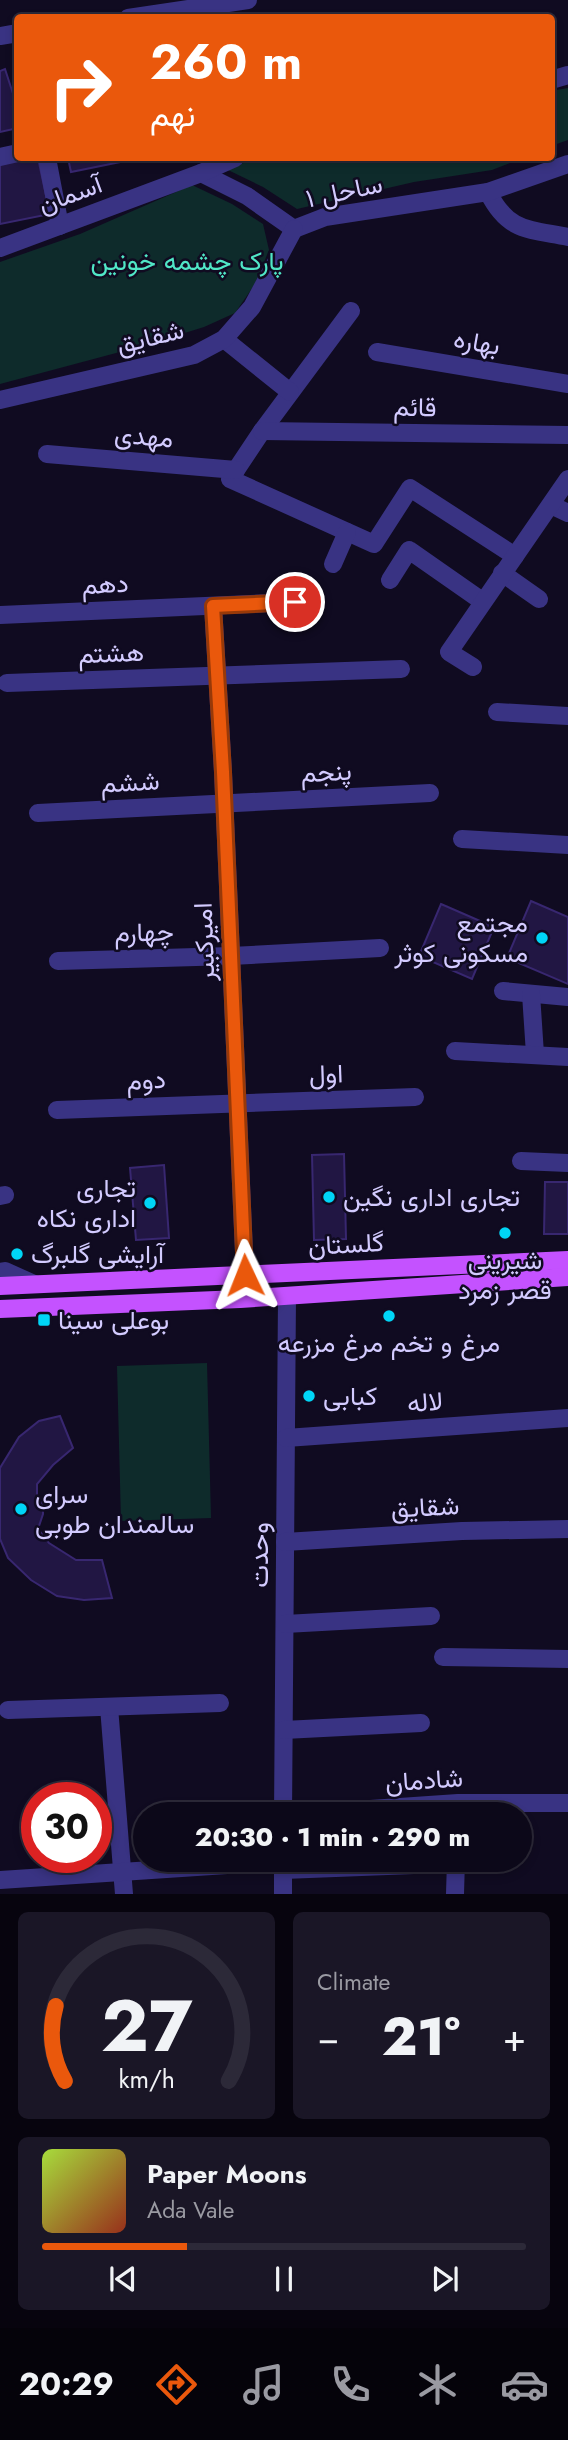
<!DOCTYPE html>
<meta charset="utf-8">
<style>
body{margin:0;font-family:Jost,Vazirmatn,sans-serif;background:#1a1626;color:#f1f3f6;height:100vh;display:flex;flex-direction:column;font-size:26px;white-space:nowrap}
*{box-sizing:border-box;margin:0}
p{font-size:23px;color:#9a9aa2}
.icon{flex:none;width:38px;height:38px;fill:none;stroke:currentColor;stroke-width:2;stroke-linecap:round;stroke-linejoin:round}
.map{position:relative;height:1894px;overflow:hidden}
.details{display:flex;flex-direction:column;gap:18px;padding:18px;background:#07040e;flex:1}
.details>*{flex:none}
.banner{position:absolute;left:14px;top:14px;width:541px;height:147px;border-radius:7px;box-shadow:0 4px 10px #0003,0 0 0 2px #2c2938;background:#ea580c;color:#fff;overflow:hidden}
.speed{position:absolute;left:21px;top:1782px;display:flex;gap:14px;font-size:35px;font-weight:700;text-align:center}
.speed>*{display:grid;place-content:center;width:91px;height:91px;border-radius:50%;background:#0c0819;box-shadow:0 4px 10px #0003,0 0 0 2px #2c2938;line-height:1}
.speed .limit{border:10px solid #d22;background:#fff;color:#111}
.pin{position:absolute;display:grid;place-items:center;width:60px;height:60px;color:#fff;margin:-30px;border:4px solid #fff;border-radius:50%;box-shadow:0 2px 7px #0007}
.me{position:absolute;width:77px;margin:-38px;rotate:358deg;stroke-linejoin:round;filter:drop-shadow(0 0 5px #0008)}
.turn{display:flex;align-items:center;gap:24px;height:147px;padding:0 21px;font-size:32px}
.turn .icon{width:91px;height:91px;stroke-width:2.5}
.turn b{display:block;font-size:49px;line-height:60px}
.big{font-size:52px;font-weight:800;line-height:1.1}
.details .card{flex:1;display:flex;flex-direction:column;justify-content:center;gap:10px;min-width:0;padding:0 24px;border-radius:10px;background:#1a1626}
.details .dial{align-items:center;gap:0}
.dial svg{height:182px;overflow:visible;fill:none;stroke:#2c2938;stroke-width:7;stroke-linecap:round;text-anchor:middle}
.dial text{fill:#f1f3f6;stroke:none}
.song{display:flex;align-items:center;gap:21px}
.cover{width:84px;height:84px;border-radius:10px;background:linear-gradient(135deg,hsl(80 70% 55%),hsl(10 70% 35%))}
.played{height:7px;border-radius:4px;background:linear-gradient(90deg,#ea580c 30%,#2c2938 30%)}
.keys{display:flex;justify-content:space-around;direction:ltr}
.heat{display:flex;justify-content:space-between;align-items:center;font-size:38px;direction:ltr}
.details .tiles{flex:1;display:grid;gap:18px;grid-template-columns:1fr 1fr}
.card:last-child{grid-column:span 2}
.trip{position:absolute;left:133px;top:1802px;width:399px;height:70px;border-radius:35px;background:#0c0819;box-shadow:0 4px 10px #0003,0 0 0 2px #2c2938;font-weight:800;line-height:70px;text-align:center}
.menu{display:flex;height:112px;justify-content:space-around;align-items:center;background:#05030a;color:#9a9aa2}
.menu .icon{width:49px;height:49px}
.menu .active{color:#ea580c}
.menu b{font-size:32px;color:#f1f3f6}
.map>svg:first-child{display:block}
.green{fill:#0e2b2b}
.building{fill:#211643;stroke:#382770;stroke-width:2}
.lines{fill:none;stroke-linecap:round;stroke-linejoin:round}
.minor{stroke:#393383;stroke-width:18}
.major{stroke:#c452ff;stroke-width:18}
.route-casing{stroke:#983908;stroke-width:18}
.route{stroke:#ea580c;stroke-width:12}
.poi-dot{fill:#00d5f6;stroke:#100b21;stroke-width:2.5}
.labels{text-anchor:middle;stroke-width:5;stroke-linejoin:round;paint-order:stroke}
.street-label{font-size:26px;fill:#d3cbff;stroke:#100b21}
.park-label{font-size:26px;fill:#50e6c6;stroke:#100b21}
.poi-label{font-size:26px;fill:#d3cbff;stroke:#100b21;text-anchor:start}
</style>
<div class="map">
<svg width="568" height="1894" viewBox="0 0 568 1894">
<rect width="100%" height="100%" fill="#100b21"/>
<g class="green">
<polygon points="568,88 568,140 551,146 551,91"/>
<polygon points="254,158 523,158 492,170 414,182 297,209 263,187 228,170"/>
<polygon points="192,185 232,204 263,224 269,250 255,284 235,313 204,327 146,345 0,384 0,262 80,234"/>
<polygon points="207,1363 211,1518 121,1521 117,1366"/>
</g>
<g class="building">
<polygon points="5,69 17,106 13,107 18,128 0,132 0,71"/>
<polygon points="27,158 38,158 50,214 0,224 0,163"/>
<polygon points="68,158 140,158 71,172"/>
<polygon points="531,901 568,917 568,984 507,958"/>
<polygon points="441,904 494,927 472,979 419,956"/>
<polygon points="344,1154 346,1239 314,1240 312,1155"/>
<polygon points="164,1165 169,1238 136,1240 130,1168"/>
<polygon points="545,1182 568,1182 568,1234 544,1234"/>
<polygon points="60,1416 73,1448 53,1465 37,1484 37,1495 43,1505 43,1514 38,1529 49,1543 76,1560 102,1560 112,1598 84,1600 57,1596 31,1580 8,1558 0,1539 0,1468 19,1437 39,1421"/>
</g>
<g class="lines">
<g class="minor">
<polyline points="128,18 248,0"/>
<polyline points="0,36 18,33"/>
<polyline points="551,80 568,75"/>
<polyline points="0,157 18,153"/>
<polyline points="47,158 60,226"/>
<polyline points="201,173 247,196 294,229"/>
<path d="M 488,192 C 508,232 528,229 568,237"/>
<polyline points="294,229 325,217 488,192 568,164"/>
<polyline points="0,248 201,173 235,158"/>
<polyline points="351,311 262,431 230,479 374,544 410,488 515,556"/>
<polyline points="224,339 290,392"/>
<polyline points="377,352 568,384"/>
<polyline points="0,400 194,355 224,339 252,307 294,229"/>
<polyline points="262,431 568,435"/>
<polyline points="47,454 236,470"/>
<polyline points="551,505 568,513"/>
<polyline points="333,564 347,532"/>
<polyline points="502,573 539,599"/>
<polyline points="390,580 409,550 482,601"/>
<polyline points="213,606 223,772 245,1275"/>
<polyline points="0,615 295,602"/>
<polyline points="473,667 449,652 568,479"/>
<polyline points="7,683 401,669"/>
<polyline points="497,712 568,716"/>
<polyline points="38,813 430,793"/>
<polyline points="462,839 568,845"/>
<polyline points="58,961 231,956 380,948"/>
<polyline points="503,991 568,997"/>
<polyline points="531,994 535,1054"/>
<polyline points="455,1051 568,1057"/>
<polyline points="57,1110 415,1097"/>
<polyline points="521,1161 568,1163"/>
<polyline points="0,1196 5,1195"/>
<polyline points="0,1272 5,1271 34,1284"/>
<polyline points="287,1296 283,1815 458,1803 568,1803"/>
<polyline points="286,1438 568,1418"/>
<polyline points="285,1542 462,1531 568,1529"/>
<polyline points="285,1624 431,1616"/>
<polyline points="443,1657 568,1659"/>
<polyline points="109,1707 124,1894"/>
<polyline points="8,1710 220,1703"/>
<polyline points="284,1730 421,1723"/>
<polyline points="283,1870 414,1865"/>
<polyline points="0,1880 227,1865"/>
<polyline points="283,1894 283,1860"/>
<polyline points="455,1894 456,1860"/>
</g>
<g class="major">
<polyline points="0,1286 568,1260"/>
<polyline points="0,1309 240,1299 568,1277"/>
</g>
</g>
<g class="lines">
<g class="route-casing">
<polyline id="route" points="245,1275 223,772 213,606 295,602"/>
</g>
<use href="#route" class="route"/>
</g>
<g class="poi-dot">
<circle cx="542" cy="938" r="7"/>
<circle cx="329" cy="1197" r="7"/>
<circle cx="150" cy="1203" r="7"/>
<circle cx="505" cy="1233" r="7"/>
<circle cx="17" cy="1254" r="7"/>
<circle cx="389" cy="1316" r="7"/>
<rect x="37" y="1313" width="14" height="14" rx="3.5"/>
<circle cx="309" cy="1396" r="7"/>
<circle cx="21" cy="1509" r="7"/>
</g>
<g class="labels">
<g class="street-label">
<text transform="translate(344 191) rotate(-12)" y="9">ساحل ۱</text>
<text transform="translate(70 194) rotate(-20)" y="9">آسمان</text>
<text transform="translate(150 337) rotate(-14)" y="9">شقایق</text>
<text transform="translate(477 342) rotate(10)" y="9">بهاره</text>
<text transform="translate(415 407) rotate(1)" y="9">قائم</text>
<text transform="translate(144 436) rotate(5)" y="9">مهدی</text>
<text transform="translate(105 584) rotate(-3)" y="9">دهم</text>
<text transform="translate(111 653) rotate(-2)" y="9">هشتم</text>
<text transform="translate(326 772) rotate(-3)" y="9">پنجم</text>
<text transform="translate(130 782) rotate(-3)" y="9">ششم</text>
<text transform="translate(144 932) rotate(-1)" y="9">چهارم</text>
<text transform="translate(204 942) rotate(-92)" y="9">امیرکبیر</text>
<text transform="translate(326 1074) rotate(-2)" y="9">اول</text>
<text transform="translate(146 1080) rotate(-3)" y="9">دوم</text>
<text transform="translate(346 1244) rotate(-3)" y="9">گلستان</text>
<text transform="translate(425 1402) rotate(-4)" y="9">لاله</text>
<text transform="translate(425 1507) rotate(-3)" y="9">شقایق</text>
<text transform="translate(259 1555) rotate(-90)" y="9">وحدت</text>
<text transform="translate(424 1780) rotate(-4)" y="9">شادمان</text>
</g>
<g class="park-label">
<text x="187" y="270">پارک چشمه خونین</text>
</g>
<g class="poi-label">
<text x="528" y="932" text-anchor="end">مجتمع<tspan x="528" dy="30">مسکونی کوثر</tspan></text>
<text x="136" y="1197" text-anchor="end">تجاری<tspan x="136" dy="30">اداری نکاه</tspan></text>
<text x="343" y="1206">تجاری اداری نگین</text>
<text x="31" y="1263">آرایشی گلبرگ</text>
<text x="505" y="1269" text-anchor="middle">شیرینی<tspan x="505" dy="30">قصر زمرد</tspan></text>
<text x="58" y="1329">بوعلی سینا</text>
<text x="389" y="1352" text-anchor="middle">مرغ و تخم مرغ مزرعه</text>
<text x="323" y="1405">کبابی</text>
<text x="35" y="1503">سرای<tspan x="35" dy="30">سالمندان طوبی</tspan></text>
</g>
</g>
</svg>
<div class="speed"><div class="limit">30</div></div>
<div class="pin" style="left:295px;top:602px;background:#d93025"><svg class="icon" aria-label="arrive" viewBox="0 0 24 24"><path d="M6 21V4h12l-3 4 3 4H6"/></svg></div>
<svg class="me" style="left:245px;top:1275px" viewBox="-20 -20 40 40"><path d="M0-17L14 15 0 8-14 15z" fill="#ea580c" stroke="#fff" stroke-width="4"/></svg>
<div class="trip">20:30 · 1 min · 290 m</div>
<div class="banner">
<div class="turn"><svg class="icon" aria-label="right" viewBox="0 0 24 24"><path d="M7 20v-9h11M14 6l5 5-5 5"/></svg><div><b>260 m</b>نهم</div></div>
</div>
</div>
<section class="details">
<div class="tiles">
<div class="card dial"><svg viewBox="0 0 100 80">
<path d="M14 69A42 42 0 1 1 86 69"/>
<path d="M14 69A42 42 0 0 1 10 36" stroke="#ea580c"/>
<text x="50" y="56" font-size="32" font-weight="700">27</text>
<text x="50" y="72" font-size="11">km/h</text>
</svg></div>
<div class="card"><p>Climate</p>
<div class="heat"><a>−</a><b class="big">21°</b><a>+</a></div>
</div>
<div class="card">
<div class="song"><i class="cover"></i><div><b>Paper Moons</b><p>Ada Vale</p></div></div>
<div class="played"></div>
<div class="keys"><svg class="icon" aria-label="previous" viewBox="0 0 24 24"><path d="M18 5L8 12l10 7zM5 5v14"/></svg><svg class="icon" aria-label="pause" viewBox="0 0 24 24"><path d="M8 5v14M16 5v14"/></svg><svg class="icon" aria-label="next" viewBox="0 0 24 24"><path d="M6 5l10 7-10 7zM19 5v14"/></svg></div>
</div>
</div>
</section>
<nav class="menu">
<b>20:29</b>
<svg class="icon active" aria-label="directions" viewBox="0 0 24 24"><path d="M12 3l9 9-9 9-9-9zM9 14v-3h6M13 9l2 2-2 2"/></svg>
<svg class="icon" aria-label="music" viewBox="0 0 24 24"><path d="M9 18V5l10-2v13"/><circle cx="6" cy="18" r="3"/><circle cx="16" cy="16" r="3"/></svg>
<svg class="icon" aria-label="phone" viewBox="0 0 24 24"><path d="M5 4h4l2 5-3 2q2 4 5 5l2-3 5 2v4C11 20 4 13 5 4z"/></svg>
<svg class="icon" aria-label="climate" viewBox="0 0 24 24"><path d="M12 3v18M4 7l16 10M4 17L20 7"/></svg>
<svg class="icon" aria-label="car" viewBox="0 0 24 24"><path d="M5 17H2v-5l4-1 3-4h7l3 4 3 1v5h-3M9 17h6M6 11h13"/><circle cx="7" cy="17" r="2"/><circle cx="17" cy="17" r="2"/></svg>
</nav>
